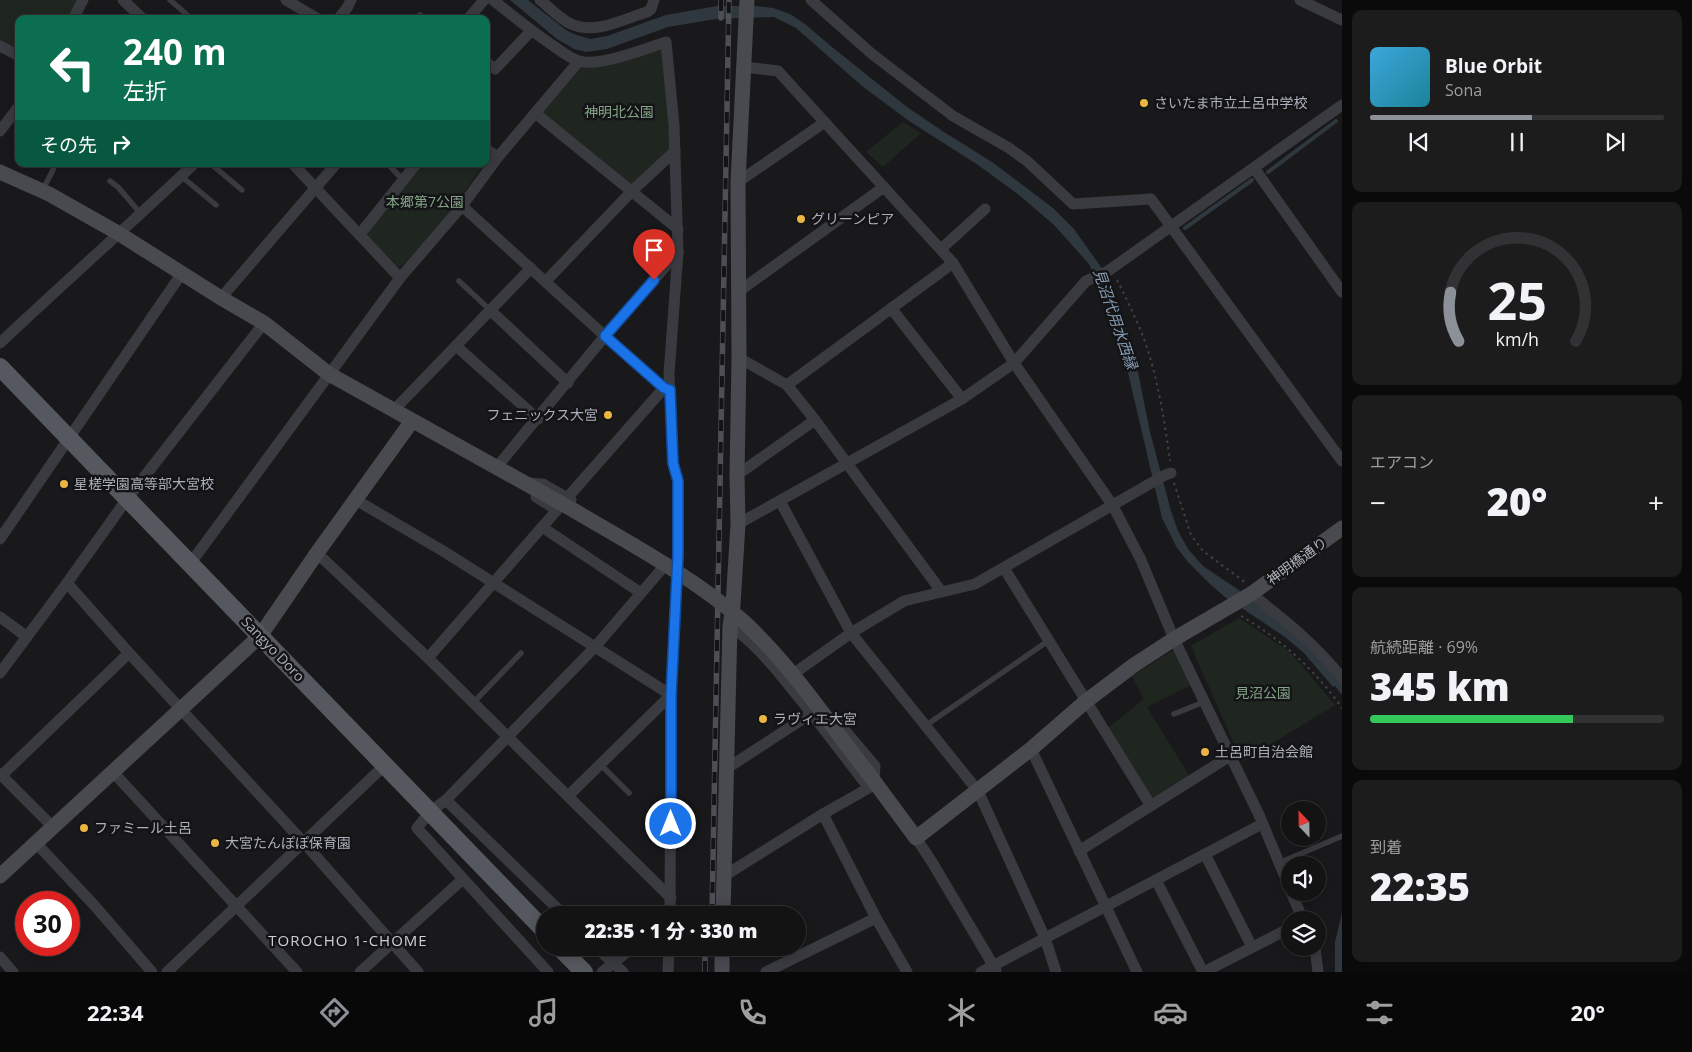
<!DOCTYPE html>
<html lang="ja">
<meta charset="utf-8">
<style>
body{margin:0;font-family:"Open Sans","Noto Sans JP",sans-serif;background:#1c1c1d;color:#f1f3f6;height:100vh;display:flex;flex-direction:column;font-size:19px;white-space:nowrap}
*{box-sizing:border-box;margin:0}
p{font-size:16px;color:#9d9ea0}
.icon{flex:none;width:28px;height:28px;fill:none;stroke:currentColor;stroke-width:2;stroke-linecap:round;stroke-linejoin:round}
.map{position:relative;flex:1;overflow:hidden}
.drawer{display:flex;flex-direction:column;gap:10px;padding:10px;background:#0a0a0b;width:350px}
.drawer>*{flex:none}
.banner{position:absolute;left:15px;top:15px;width:475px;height:152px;border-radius:10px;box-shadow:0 2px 12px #0003,0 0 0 1px #323234;background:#0b6e4f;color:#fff;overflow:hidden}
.needle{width:32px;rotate:338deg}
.buttons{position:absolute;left:1281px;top:801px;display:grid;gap:10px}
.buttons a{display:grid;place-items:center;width:45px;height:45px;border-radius:50%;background:#131314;box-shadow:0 2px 12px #0003,0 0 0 1px #323234;font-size:25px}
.speed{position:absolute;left:15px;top:891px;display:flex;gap:10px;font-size:25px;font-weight:700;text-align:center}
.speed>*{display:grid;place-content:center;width:65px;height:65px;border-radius:50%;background:#131314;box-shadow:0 2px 12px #0003,0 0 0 1px #323234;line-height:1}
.speed .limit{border:8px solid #d22;background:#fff;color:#111}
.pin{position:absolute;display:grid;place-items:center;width:42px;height:42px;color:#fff;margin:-51px -21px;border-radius:50% 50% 50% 0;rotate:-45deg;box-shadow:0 0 5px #0007}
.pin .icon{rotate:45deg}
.me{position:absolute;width:55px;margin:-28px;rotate:0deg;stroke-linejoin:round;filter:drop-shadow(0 0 4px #0008)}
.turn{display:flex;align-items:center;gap:18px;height:105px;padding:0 25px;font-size:22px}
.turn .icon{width:65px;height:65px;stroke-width:2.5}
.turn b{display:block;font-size:35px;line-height:42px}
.then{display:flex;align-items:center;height:48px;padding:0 25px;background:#0003;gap:10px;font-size:19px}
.big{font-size:38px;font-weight:800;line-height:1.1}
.drawer .tile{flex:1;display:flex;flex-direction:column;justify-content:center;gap:8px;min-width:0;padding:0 18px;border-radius:10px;background:#1c1c1d}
.drawer .dial{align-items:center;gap:0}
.dial svg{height:130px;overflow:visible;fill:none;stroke:#323234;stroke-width:7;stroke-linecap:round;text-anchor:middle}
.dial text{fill:#f1f3f6;stroke:none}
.song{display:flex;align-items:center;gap:15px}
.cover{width:60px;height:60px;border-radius:8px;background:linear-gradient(135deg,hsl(200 70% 55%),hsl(190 70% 35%))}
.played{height:5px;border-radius:2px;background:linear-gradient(90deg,#8c9099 55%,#323234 55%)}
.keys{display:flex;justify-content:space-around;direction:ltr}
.heat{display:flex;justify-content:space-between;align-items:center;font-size:28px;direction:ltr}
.charge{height:8px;border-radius:4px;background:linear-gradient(90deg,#34c759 69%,#323234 0)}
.trip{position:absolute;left:536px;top:906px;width:270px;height:50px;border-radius:25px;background:#131314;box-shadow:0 2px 12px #0003,0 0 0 1px #323234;font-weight:800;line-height:50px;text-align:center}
.menu{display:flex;height:80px;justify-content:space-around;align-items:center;background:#080808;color:#9d9ea0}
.menu .icon{width:35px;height:35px}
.menu .active{color:#8c9099}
.menu b{font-size:22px;color:#f1f3f6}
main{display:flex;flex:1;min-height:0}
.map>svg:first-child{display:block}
.green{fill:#1f2620}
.water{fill:#2f373f}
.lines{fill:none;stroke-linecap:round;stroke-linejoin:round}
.stream{stroke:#2f373f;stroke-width:4}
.path{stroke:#404247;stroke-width:2;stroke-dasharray:2.5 4;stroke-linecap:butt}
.lane{stroke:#3a3b40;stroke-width:5.5}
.street{stroke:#3a3b40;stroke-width:11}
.secondary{stroke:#484a50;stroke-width:15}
.primary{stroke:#56585f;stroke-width:18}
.rail-casing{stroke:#4d4f55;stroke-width:5.5}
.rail{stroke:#141416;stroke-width:4;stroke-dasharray:11;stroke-linecap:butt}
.secondary-bridge{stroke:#484a50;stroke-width:15}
.route-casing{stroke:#114b97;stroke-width:12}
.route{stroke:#1a73e8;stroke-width:9}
.poi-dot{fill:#eab542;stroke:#141416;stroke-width:2}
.labels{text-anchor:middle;stroke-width:5;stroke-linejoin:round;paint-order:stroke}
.poi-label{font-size:14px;fill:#acb0ba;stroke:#141416;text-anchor:start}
.park-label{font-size:14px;fill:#84a487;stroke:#141416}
.street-label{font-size:14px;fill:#acb0ba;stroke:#141416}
.water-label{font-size:15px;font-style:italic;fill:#859cb3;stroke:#141416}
.neighbourhood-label{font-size:15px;letter-spacing:1px;fill:#cdcfd6;stroke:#141416}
</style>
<main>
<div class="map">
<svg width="1342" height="972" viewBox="0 0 1342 972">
<rect width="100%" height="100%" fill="#19191b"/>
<g class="green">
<polygon points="0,0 78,0 68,19 19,19 19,53 0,42"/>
<polygon points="666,42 675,151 632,191 535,113 579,61"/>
<polygon points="903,122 921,133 883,167 866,152"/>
<polygon points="423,164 484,164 442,223 402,266 397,267 366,235 365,232"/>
<polygon points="1239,618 1290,652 1335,705 1242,762 1191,646"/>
<polygon points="1172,651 1178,654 1191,685 1147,707 1190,777 1153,800 1107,729 1144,699 1132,676"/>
</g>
<g class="water">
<polygon points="510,0 528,0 566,30 574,34 590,39 607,36 666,15 717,6 755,6 773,8 790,14 805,24 832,47 907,107 944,132 992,162 1053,208 1074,229 1101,267 1108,283 1134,352 1150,432 1171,511 1178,531 1188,549 1203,566 1258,603 1282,622 1342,682 1342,695 1335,686 1333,687 1304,653 1285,637 1225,597 1211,585 1188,562 1177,548 1162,518 1125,360 1110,313 1089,264 1054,225 1019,195 978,165 909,121 862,86 796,28 774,17 716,19 668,27 607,49 586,52 574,49 557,39"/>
<polygon points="1342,913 1342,972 1335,972 1335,942"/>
</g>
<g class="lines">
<g class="stream">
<polyline points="1268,172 1336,121"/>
<polyline points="1185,228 1252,180"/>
</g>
<g class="path">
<path d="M 1117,280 C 1125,296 1133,312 1140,329 C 1157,370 1164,418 1170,461"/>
<polyline points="1174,483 1191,535 1203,551 1246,583"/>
<path d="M 1241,616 C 1280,638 1316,671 1342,708"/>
</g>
<g class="lane">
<polyline points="170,0 192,19"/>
<polyline points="381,19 383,17 385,19"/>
<polyline points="416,19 420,15"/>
<polyline points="211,164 242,190"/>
<polyline points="388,164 403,180"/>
<polyline points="181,176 216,205"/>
<polyline points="110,181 118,187 141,214"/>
<polyline points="42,191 53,170 54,164"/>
<polyline points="459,281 490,310"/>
<polyline points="473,703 521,653"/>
<polyline points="1174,714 1204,702"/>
<polyline points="925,726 1048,641"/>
<polyline points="600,764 629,793"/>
<polyline points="1279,863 1342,836"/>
</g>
<g class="street">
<polyline points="123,0 143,19"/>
<polyline points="286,0 318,19"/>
<path d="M 493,0 C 514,17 534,33 555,47 C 562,52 571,59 579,61 C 599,67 645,49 666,42 L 674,125 L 678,252 L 669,374 L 673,463 L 678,481 L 678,555 L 671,695 L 670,915"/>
<path d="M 540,0 C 550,8 560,19 571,24 C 596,35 623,19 647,12 L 651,9 L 654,0"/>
<polyline points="811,0 872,54 953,116 1009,148 1027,161 1073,204 1151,199 1342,461"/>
<polyline points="1300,0 1342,20"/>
<polyline points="73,19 83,0"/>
<polyline points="338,19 347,8 351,0"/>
<polyline points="468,19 484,0"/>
<polyline points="0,46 19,56"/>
<polyline points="486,62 495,69 531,31"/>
<polyline points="744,67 778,71 953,263 1014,363 1113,506 1141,560 1174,639 1260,817 1290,889"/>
<polyline points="535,113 678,229"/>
<polyline points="0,131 19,106"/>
<polyline points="486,149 498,157"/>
<polyline points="293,164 400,278"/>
<polyline points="1254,168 1342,292"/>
<polyline points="738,182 825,122"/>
<polyline points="462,206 605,336 664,388 670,391"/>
<polyline points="360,234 416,164"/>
<polyline points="941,249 985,209"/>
<polyline points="546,281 632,191 675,151"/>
<polyline points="738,292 884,187"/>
<polyline points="221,298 336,164"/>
<polyline points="891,308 962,399"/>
<polyline points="490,310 568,383"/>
<path d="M 0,343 C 64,283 130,224 194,164"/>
<polyline points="456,346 538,419"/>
<polyline points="739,358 787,385 815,420 941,591"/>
<polyline points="787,385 953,263"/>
<polyline points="393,411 531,268"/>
<polyline points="496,468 605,336 678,252"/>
<polyline points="737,475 815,420"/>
<polyline points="528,483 543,484 571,500"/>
<polyline points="567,498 664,388"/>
<polyline points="356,500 443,551 671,695 568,796"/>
<polyline points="780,501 851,633 978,791 1045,938 1056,972"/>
<polyline points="738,524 962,399 1014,363 1086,281 1108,271 1342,105"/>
<polyline points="542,527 641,593"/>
<polyline points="0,539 182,273"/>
<polyline points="317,553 428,658 671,898"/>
<polyline points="190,564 400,278 462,206 498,157 579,61"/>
<polyline points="1004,568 1151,806"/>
<polyline points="67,583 129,653 306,845 418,972"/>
<path d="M 1251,594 C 1284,619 1316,645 1342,678"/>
<polyline points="0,617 27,637"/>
<path d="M 730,626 C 755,643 773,666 792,689 C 818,721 843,754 868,787"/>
<polyline points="428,658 557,510 536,497"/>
<polyline points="796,672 851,633 904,601 975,584 1165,475 1171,473"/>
<polyline points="0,673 67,583 127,499 264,323"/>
<polyline points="837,721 875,766 874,781"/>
<polyline points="1031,749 1137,972"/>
<polyline points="726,769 812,713"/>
<polyline points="113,772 297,972"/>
<polyline points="0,774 53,827"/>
<polyline points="1,776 129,653"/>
<polyline points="446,800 564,915"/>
<polyline points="823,814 876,918 907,972"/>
<polyline points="916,838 932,862 996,970"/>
<polyline points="36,843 94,905 152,972"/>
<polyline points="1079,851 1230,756"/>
<polyline points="1205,854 1252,947"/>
<polyline points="724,876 823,814 874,785"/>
<polyline points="1156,880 1203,972"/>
<polyline points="1291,892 1303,920"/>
<polyline points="597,948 623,972"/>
<polyline points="1315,948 1318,972"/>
<polyline points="0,957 13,972"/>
<polyline points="167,972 385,765"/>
<polyline points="360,972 463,879"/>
<polyline points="548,972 417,828 430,812 446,800 595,647 660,571"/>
<polyline points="602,972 632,948"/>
<polyline points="668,972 669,948"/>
<polyline points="766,972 876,918"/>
<polyline points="981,972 1262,824"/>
<polyline points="1204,972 1290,928"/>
</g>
<g class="secondary">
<polyline points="0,172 49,194 118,233 221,298 264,323 329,374 575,511"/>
<polyline points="868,773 916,838 1031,749 1085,702 1134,665 1174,639 1251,594 1342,528"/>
<polyline points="0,876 260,636 317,553 412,421"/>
<polyline points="723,915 730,626 733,605 738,524 737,475 739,358 738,182 747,0"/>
<polyline points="722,972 722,948"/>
</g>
<g class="primary">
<polyline points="0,367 545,931"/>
<polyline points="560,948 584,972"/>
</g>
<g class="rail-casing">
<g id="rail">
<polyline points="721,0 721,18"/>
<polyline points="712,915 729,0"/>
<polyline points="705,972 705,948"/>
</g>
</g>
<use href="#rail" class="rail"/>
<path class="secondary-bridge" d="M 575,511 C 632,545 693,577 743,621 C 791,665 828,722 868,773"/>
</g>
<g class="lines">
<g class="route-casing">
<polyline id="route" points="654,280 605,336 664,388 670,390 673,463 678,481 678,555 671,696 671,824"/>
</g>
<use href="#route" class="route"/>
</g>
<g class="poi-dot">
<circle cx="1144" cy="103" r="5"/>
<circle cx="801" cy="219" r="5"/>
<circle cx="608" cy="415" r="5"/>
<circle cx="64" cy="484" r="5"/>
<circle cx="763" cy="719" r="5"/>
<circle cx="1205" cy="752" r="5"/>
<circle cx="84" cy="828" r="5"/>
<circle cx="215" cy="843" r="5"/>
</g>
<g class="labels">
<g class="poi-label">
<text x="1154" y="108">さいたま市立土呂中学校</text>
<text x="811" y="224">グリーンピア</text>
<text x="598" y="420" text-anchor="end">フェニックス大宮</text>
<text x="74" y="489">星槎学園高等部大宮校</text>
<text x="773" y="724">ラヴィエ大宮</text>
<text x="1215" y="757">土呂町自治会館</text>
<text x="94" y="833">ファミール土呂</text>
<text x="225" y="848">大宮たんぽぽ保育園</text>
</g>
<g class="park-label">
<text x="619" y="117">神明北公園</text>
<text x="425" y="207">本郷第7公園</text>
<text x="1263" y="698">見沼公園</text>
</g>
<g class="street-label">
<text transform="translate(1297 561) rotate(-36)" y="5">神明橋通り</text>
<text transform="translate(273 649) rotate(46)" y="5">Sangyo Doro</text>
</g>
<g class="water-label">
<text transform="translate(1115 319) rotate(71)" y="5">見沼代用水西縁</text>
</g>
<g class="neighbourhood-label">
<text x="348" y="946">TOROCHO 1-CHOME</text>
</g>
</g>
</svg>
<div class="buttons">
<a><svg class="needle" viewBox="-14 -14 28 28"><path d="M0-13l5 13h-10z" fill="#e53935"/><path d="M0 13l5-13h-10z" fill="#9d9ea0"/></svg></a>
<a><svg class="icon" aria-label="sound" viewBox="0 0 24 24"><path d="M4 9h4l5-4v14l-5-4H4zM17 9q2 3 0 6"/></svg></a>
<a><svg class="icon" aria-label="layers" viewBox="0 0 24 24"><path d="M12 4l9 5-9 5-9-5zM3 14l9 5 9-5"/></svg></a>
</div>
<div class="speed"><div class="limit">30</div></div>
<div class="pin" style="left:654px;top:280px;background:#d93025"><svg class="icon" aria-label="arrive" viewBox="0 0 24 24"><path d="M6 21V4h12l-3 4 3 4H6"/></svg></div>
<svg class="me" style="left:671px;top:824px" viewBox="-20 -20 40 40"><circle r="17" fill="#1a73e8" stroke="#fff" stroke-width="3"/><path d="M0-11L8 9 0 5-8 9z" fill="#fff"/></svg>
<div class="trip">22:35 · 1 分 · 330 m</div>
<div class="banner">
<div class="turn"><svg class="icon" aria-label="left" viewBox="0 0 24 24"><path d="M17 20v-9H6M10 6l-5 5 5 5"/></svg><div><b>240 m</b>左折</div></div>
<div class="then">その先<svg class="icon" aria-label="right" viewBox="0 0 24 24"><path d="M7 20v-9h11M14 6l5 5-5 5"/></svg></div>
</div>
</div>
<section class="drawer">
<div class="tile">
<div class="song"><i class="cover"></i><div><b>Blue Orbit</b><p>Sona</p></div></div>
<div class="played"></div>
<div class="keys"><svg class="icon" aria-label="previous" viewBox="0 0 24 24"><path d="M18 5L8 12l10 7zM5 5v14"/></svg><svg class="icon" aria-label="pause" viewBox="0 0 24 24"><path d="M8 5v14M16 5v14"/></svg><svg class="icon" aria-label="next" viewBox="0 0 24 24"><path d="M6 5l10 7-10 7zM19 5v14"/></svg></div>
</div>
<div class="tile dial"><svg viewBox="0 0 100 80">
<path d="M14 69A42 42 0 1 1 86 69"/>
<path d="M14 69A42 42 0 0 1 9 39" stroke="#8c9099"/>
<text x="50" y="56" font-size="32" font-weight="700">25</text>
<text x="50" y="72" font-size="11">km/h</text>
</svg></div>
<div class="tile"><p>エアコン</p>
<div class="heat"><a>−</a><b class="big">20°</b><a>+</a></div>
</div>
<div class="tile"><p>航続距離 · 69%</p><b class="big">345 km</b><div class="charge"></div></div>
<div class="tile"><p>到着</p><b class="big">22:35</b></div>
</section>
</main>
<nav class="menu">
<b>22:34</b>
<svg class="icon active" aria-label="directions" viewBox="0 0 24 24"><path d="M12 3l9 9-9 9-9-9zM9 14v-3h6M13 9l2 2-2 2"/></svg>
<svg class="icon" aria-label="music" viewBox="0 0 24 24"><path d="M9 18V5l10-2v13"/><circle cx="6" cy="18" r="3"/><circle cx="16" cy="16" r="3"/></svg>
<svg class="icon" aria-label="phone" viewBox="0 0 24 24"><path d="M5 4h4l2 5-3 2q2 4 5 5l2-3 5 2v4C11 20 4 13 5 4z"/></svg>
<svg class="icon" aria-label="climate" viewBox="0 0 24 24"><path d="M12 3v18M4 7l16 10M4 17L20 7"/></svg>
<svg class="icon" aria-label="car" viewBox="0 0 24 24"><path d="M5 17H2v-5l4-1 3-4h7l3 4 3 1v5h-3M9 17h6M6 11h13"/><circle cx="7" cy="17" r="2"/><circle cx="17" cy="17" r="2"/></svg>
<svg class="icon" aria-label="filters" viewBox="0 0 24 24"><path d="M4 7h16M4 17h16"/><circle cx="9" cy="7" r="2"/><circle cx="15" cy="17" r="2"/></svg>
<b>20°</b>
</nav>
